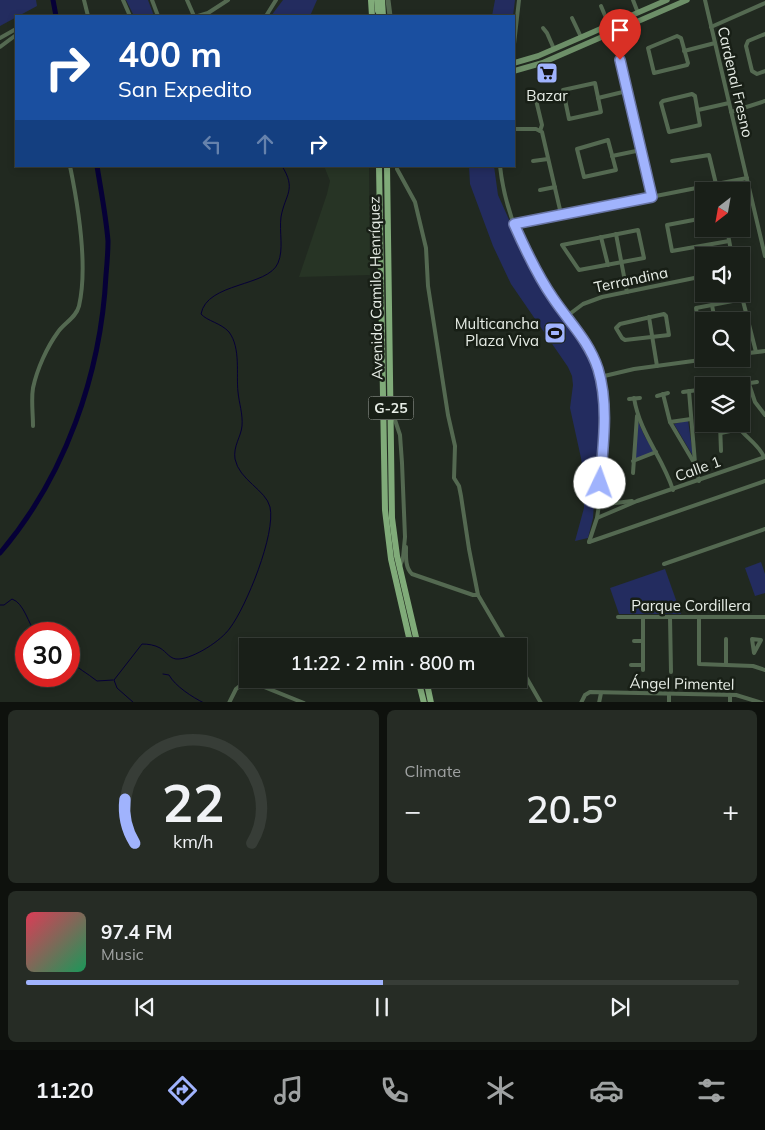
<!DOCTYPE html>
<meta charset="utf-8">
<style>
body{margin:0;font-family:Mulish,sans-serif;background:#262c25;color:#f1f3f6;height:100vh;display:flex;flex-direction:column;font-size:19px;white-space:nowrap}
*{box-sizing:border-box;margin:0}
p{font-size:16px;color:#9fa2a2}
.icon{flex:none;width:28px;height:28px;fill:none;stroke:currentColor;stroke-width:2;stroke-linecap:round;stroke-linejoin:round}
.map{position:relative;height:702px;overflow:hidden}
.side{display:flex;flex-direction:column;gap:8px;padding:8px;background:#0e110d;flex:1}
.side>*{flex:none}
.hud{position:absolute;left:15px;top:15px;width:500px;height:152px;border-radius:0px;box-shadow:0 2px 8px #0003,0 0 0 1px #373d37;background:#1a4fa0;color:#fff;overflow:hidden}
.needle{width:32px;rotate:211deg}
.tools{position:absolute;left:695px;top:182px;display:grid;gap:10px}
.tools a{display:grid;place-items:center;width:55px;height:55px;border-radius:0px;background:#191f18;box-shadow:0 2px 8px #0003,0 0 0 1px #373d37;font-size:25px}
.speed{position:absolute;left:15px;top:622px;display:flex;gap:10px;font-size:25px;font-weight:700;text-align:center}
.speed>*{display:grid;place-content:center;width:65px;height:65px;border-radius:50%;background:#191f18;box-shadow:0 2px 8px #0003,0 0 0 1px #373d37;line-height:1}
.speed .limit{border:8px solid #d22;background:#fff;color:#111}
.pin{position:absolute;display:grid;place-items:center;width:42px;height:42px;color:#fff;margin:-51px -21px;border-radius:50% 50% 50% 0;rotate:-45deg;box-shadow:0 0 5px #0007}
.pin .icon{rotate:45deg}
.me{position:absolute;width:55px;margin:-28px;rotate:3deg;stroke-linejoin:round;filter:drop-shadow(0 0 4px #0008)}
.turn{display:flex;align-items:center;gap:18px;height:105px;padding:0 20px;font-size:22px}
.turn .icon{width:65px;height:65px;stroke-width:2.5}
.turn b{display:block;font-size:35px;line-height:42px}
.lanes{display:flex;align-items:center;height:48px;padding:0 20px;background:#0003;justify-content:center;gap:25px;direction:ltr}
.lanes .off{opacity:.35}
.big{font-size:38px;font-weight:600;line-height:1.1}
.side .widget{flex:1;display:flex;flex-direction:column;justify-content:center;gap:8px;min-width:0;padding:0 18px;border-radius:8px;background:#262c25}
.side .dial{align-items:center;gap:0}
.dial svg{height:130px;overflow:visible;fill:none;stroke:#373d37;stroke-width:7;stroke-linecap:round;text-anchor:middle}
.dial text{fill:#f1f3f6;stroke:none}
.song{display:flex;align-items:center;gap:15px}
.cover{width:60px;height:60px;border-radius:8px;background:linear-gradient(135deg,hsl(350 70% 55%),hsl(150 70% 35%))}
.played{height:5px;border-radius:2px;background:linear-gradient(90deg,#a0b3fd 50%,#373d37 50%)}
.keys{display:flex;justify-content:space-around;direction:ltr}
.heat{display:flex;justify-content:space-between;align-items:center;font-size:28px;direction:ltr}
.side .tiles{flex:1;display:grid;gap:8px;grid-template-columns:1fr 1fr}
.widget:last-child{grid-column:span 2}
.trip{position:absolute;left:239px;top:638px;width:288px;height:50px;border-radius:0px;background:#191f18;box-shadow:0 2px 8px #0003,0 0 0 1px #373d37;font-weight:600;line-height:50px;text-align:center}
.tabs{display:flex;height:80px;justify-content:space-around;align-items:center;background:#0a0c0a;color:#9fa2a2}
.tabs .icon{width:35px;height:35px}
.tabs .current{color:#a0b3fd}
.tabs b{font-size:22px;color:#f1f3f6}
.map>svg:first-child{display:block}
.built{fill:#273425}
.green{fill:#232c5f}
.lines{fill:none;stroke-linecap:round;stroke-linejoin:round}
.stream{stroke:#060037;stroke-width:1}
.canal{stroke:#060037;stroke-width:5}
.minor{stroke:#546951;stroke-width:4}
.tertiary{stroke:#546951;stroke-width:5}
.secondary{stroke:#6d8f68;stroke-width:5.5}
.primary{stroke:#80ab79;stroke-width:6}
.route-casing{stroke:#6874a4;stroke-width:12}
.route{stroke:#a0b3fd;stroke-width:9}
.labels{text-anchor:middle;stroke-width:5;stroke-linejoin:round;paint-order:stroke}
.shield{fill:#181f16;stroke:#a9afa8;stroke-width:1}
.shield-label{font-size:14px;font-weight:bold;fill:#e7ede6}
.street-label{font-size:15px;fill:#e7ede6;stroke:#181f16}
.poi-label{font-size:15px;fill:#e7ede6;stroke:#181f16}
</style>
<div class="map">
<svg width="765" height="703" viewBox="0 0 765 703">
<rect width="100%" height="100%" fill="#212920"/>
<polygon class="built" points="324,166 369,166 370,275 299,277 327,194 330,181"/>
<g class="green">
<polygon points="0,0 36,0 37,6 0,26"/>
<polygon points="126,0 148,0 154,16 134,16"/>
<polygon points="283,0 317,0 310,16 271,16"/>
<polygon points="495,0 515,0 513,16 492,16"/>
<polygon points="469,166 494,166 498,195 524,253 543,289 585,347 597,378 599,412 598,442 593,518 588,538 575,541 584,508 584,479 581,458 570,408 573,385 572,376 568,367 511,284 493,246 470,184"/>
<polygon points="636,417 645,437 655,452 633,461"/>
<polygon points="688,420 693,456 674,424"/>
<polygon points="761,562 765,574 765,593 755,596 745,568"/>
<polygon points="665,569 681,614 619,614 610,588"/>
</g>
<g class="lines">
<g class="stream">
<path d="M 0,605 L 4,605 L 12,599 C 24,603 28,623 36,634"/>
<path d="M 69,660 C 77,668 87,673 97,681 L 113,680"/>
<path d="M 163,674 L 169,675 C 175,686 192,697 204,703"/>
<path d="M 134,703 L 117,688 L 114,680 L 142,644 C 148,644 155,645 160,648 C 167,652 170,660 179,659 C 194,658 221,641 230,628 C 246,607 276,534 270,507 C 266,490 239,480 235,459 C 233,446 241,437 242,426 C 243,414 239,403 238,392 C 236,374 241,348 229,332 C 221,323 207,321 201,314 C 207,282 268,287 278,263 C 284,249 279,232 281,217 C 285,194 297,190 282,166"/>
</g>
<g class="canal">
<polyline points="53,0 56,16"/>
<path d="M 0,553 C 65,477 101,374 106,275 C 107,264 108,252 108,241 C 106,216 101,191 97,166"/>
</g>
<g class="minor">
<polyline points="84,0 88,16"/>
<polyline points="123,0 130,16"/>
<polyline points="152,0 158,16"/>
<polyline points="187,0 194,16"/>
<polyline points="633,0 638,13"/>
<polyline points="705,0 765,256"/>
<polyline points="601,6 609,25"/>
<polyline points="198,16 208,13 228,0"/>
<polyline points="266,16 276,0"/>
<polyline points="572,18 581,37"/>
<polyline points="711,27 765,3"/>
<polyline points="543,28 547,33 554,49"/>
<polyline points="613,32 652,197"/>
<polyline points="765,34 748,41 746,46 752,71 757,74 765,71"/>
<polygon points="677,36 681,38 688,63 687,65 654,73 648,48"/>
<polyline points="0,38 16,29"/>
<polyline points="514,44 519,0"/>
<polyline points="0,47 16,35"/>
<polyline points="684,51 715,43"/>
<polygon points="595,83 601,112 569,119 563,90"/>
<polygon points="692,94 695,96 700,125 669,132 661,103 663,101"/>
<polyline points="598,98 627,91"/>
<polyline points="536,100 542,125 540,131"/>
<polyline points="698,110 729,103"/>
<polyline points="731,112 765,101"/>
<polyline points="514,129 536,129 542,132 561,214"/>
<polygon points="608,140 616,170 584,177 577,149"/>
<polyline points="612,156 641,150"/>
<polyline points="533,161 548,159"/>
<polyline points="672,161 709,155 716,184"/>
<path d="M 500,166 C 505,213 526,260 553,299 C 570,322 589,341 598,369 C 611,412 601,461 599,505 L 597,518 L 589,542"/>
<polyline points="397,169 415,202 426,248 428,286 448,415 455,446 454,478 459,486 461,496 469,549 478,595 508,646"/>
<polyline points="540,190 555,187"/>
<polyline points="704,218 667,225 672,251 729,241"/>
<polyline points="514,224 747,178"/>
<polyline points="727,229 732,256"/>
<polygon points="638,230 644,258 579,270 562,245"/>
<polyline points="616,234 627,292"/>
<polyline points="601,237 608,265"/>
<polyline points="741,293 756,352"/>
<polyline points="712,305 715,321"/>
<polygon points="664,314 666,316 669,335 625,340 622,338 616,328 620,324"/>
<polyline points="567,316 583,304 602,297 704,276"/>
<polyline points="649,317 657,366"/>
<polyline points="741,326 749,325"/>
<polyline points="704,331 699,331 696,308 743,299"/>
<polyline points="741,354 765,351"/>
<polyline points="600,377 634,369 708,359"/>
<polyline points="743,384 757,382"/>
<polyline points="749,384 755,402 765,415"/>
<polyline points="724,386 726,386"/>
<polyline points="689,391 695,463 699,481"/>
<polyline points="683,392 698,390"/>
<polyline points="663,394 670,422 693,461"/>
<polyline points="657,396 668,393"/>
<path d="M 634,398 C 640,434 662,456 673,490"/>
<polyline points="629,399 640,398"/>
<polyline points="392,411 400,435 402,463 405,537 403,558 400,566"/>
<polyline points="670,422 691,419"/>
<polyline points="720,424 721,451"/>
<path d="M 736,424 C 744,437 758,443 764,457"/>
<path d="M 33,426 C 33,413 31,400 33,388 C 37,369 47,347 58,332 C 64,323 76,318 79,306 C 88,267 78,205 70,166"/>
<polyline points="721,433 739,429"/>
<polyline points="633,461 656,452"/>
<polyline points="633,473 637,416"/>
<polyline points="599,505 632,501"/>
<polyline points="597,518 637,501 765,457"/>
<polyline points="589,542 765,481"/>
<path d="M 406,547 C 406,556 405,568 412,574 L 473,595 L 478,595"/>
<polyline points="664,564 765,529"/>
<polyline points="618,617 765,617"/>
<polyline points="643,617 643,670"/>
<polyline points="670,617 671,672"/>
<polyline points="699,617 699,664 753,666 765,670"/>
<polyline points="726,639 726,664"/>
<polygon points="752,639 761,640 754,653"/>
<polyline points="634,641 643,641"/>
<polyline points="518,663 541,703"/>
<polyline points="631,665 643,665"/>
<polyline points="730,695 730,703"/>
<polyline points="229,703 236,689 247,680 304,703"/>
<polyline points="581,703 585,695 590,692 736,695 762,703"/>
<polyline points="599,703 601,693"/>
<polyline points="669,703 669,694"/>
</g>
<polyline class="tertiary" points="388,0 390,16"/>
<g class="secondary">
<polyline points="514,63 538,56 667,0"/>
<polyline points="514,71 542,63 687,0"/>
</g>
<g class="primary">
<polyline points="371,0 372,16"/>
<polyline points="377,0 378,11 381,16"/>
<polyline points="382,0 383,16"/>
<polyline points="379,166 385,510 391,559 411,646"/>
<polyline points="387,166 392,518 397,556 418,646"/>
<polyline points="418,679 424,703"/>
<polyline points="426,679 431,703"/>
</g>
</g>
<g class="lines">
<g class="route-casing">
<path id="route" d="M 600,483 C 603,446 609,405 598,369 C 589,341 569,322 553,298 C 537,275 525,249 514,224 L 652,197 L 620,60"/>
</g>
<use href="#route" class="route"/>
</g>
<defs>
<g id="supermarket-square" transform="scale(1.125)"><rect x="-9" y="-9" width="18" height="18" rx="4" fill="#a0b3fd" stroke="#181f16"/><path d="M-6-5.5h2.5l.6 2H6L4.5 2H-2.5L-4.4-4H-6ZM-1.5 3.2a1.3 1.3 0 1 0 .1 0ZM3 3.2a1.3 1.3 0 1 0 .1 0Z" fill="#111"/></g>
<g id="stadium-square" transform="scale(1.125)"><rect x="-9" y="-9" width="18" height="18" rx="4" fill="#a0b3fd" stroke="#181f16"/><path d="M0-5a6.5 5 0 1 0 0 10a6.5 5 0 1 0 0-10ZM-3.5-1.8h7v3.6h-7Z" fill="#111"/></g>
</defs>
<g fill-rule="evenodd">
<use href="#supermarket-square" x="547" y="73"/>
<use href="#stadium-square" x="555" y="333"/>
</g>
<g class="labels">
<rect class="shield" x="368.5" y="396.5" width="45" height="23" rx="4"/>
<g class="shield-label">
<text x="391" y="413">G-25</text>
</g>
<g class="street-label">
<text transform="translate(735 82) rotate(77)" y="5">Cardenal Fresno</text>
<text transform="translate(631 280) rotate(-12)" y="5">Terrandina</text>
<text transform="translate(376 288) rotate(-91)" y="5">Avenida Camilo Henríquez</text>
<text transform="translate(698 469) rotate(-20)" y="5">Calle 1</text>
<text x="691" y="611">Parque Cordillera</text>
<text transform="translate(682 684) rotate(1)" y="5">Ángel Pimentel</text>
</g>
<g class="poi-label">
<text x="547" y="101">Bazar</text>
<text x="539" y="329" text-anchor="end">Multicancha<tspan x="539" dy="17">Plaza Viva</tspan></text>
</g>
</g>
</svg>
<div class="tools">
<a><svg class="needle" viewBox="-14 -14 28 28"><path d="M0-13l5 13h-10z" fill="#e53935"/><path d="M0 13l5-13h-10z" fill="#9fa2a2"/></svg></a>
<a><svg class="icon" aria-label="sound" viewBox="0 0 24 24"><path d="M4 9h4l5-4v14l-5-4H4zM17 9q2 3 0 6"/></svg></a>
<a><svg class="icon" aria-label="search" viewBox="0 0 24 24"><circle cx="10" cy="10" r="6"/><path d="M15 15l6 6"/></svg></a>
<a><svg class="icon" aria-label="layers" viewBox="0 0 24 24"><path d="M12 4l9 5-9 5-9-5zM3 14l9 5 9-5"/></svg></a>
</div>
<div class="speed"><div class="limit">30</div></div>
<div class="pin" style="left:620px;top:60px;background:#d93025"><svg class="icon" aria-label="arrive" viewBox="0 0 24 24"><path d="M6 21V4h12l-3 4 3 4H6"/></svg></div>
<svg class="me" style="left:600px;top:483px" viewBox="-20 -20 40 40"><circle r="19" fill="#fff"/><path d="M0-13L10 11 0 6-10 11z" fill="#a0b3fd"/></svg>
<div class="trip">11:22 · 2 min · 800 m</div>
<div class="hud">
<div class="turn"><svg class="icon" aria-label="right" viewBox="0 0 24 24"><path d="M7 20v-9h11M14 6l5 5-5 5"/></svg><div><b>400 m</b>San Expedito</div></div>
<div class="lanes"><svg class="icon off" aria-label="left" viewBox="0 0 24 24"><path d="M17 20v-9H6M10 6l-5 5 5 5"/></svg><svg class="icon off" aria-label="ahead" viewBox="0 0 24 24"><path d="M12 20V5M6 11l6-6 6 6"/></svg><svg class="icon" aria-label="right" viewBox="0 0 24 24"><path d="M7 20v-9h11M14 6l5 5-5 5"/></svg></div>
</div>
</div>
<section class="side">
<div class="tiles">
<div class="widget dial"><svg viewBox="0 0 100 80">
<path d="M14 69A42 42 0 1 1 86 69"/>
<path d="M14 69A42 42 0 0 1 8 42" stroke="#a0b3fd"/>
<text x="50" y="56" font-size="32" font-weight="700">22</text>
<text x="50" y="72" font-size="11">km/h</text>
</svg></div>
<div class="widget"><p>Climate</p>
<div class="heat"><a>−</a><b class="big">20.5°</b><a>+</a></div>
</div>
<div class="widget">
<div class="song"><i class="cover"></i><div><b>97.4 FM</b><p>Music</p></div></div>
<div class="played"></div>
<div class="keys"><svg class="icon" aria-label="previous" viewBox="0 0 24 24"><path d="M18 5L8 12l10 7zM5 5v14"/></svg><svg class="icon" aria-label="pause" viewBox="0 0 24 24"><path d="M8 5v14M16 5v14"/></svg><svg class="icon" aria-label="next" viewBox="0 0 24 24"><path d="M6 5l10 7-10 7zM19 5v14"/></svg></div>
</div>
</div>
</section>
<nav class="tabs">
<b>11:20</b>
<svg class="icon current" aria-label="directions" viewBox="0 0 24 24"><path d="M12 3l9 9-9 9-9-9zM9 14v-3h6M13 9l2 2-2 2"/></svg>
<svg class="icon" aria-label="music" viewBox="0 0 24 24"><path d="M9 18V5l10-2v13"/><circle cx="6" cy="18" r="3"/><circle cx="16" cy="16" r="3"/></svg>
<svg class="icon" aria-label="phone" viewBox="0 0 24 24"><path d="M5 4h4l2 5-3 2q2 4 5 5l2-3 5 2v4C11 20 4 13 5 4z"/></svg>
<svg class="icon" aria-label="climate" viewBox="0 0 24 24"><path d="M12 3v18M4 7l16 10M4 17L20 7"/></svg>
<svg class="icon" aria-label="car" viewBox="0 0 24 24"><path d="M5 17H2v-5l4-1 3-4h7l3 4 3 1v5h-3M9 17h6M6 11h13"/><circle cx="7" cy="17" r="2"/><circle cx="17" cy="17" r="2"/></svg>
<svg class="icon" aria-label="filters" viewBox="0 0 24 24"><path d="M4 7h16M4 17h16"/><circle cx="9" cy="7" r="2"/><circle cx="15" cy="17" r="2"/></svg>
</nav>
